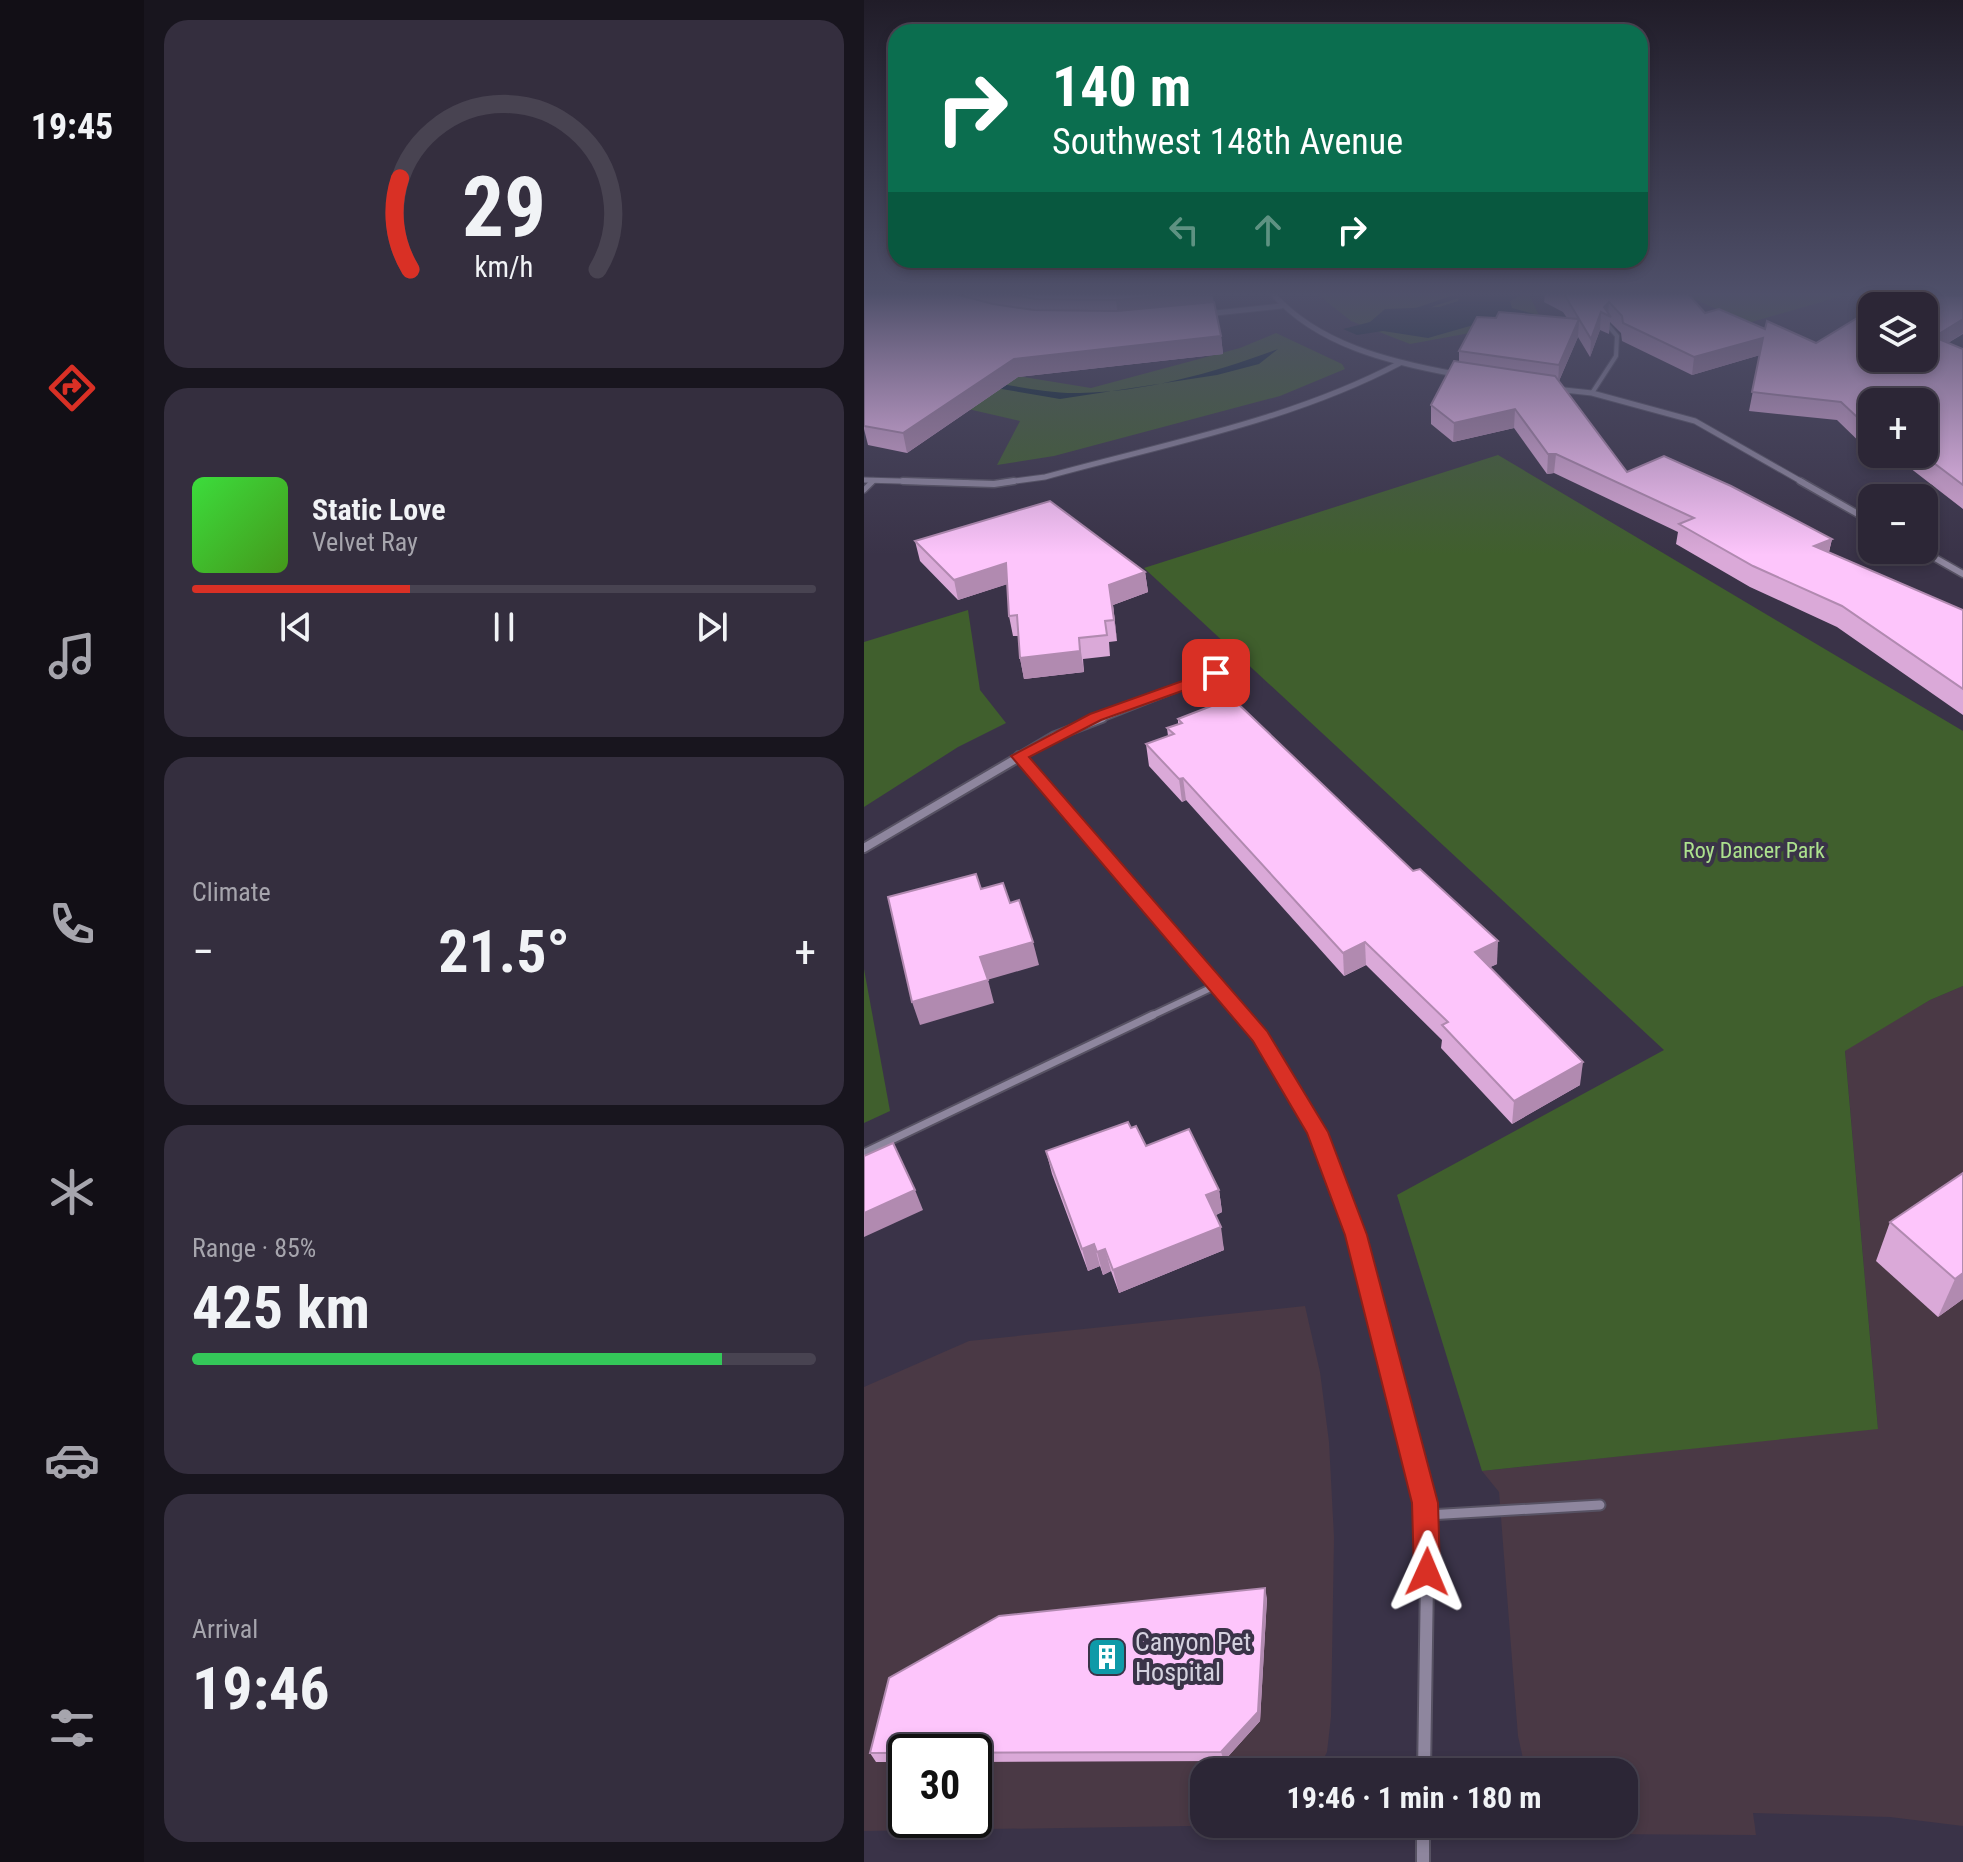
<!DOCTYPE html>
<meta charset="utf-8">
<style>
body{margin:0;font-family:"Roboto Condensed",sans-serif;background:#342e3e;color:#f1f3f6;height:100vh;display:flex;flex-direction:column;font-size:30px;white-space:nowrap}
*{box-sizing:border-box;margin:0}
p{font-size:26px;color:#a6a5ad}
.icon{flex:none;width:44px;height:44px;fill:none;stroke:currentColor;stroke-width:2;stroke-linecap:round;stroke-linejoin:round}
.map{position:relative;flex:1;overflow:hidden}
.panel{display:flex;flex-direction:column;gap:20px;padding:20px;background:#18151e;width:720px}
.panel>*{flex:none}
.hud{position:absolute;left:24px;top:24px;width:760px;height:244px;border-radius:24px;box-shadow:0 4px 12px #0003,0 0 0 2px #484351;background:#0b6e4f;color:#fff;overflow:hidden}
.buttons{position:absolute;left:994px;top:292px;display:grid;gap:16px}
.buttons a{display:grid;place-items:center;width:80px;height:80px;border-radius:16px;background:#2c2636;box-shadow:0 4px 12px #0003,0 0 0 2px #484351;font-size:40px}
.speed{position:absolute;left:24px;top:1734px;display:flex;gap:16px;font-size:40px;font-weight:700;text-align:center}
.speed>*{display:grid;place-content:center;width:104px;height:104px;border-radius:50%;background:#2c2636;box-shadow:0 4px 12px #0003,0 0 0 2px #484351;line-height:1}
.speed .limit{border:4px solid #111;border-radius:12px;background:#fff;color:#111}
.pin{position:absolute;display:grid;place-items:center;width:68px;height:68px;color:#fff;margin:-34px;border-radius:16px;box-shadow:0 4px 12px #0006}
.me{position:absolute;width:88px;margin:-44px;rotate:1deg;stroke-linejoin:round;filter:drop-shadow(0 0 6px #0008)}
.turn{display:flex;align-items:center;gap:28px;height:168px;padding:0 32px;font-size:36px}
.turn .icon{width:104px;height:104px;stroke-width:2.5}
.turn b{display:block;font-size:56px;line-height:68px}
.lanes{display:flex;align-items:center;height:76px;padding:0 32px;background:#0003;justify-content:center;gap:40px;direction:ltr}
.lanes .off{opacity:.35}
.big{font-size:60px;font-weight:700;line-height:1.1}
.panel .widget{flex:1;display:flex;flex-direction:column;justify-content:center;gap:12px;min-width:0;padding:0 28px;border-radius:24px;background:#342e3e}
.panel .dial{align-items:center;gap:0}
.dial svg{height:208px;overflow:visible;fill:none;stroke:#484351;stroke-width:7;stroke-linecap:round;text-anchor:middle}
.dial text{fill:#f1f3f6;stroke:none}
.song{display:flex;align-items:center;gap:24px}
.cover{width:96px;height:96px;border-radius:12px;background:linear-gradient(135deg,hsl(120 70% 55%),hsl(100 70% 35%))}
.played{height:8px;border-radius:4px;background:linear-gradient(90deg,#d93025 35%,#484351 35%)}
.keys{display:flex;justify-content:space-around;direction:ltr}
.heat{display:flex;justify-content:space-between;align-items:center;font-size:44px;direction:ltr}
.charge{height:12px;border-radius:6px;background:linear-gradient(90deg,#34c759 85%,#484351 0)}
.trip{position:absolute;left:326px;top:1758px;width:448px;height:80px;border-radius:24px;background:#2c2636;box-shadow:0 4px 12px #0003,0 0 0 2px #484351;font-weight:700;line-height:80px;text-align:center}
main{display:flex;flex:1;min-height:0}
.tabs{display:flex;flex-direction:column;width:144px;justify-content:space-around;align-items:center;background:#120f16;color:#a6a5ad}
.tabs .icon{width:56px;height:56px}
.tabs .current{color:#d93025}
.tabs b{font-size:36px;color:#f1f3f6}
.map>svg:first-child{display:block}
.commercial{fill:#4a3945;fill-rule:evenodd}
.green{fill:#405f2d}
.water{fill:#08242e}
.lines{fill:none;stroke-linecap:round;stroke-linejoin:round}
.stream{fill:#08242e;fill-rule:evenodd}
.service-far4-casing{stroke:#575263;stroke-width:6}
.service-far3-casing{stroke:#575263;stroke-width:8}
.service-far2-casing{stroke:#575263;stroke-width:10}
.service-far1-casing{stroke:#575263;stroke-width:11}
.service-casing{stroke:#575263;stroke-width:13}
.minor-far4-casing{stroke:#575263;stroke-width:7}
.minor-far3-casing{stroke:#575263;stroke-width:9}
.minor-far2-casing{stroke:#575263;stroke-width:12}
.minor-far1-casing{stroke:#575263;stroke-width:14}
.minor-casing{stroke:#575263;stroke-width:16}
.service-far4{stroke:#8e869e;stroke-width:4}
.service-far3{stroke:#8e869e;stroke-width:5}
.service-far2{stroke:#8e869e;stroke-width:6}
.service-far1{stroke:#8e869e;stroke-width:7}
.service{stroke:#8e869e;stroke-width:9}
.minor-far4{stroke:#8e869e;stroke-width:5}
.minor-far3{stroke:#8e869e;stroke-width:6}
.minor-far2{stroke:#8e869e;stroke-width:8}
.minor-far1{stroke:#8e869e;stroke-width:10}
.minor{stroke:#8e869e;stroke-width:12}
.wall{fill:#daa9d8}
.shaded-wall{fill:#b18ab0}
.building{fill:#fdc5fb;stroke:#b18ab0;stroke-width:2}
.route{fill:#d93025;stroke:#8d1f18;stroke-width:2}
.labels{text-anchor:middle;stroke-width:8;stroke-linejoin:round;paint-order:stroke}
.park-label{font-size:22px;fill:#ace18d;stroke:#3a3348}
.near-poi-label{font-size:26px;fill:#d4d1de;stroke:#3a3348;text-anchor:start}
</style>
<main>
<nav class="tabs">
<b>19:45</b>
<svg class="icon current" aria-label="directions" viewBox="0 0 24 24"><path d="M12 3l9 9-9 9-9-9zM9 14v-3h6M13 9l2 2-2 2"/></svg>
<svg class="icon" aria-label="music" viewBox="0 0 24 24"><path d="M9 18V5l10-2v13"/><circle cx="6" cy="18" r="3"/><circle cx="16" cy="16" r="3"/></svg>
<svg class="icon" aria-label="phone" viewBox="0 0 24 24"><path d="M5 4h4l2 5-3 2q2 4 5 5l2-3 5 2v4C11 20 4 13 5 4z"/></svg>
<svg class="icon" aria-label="climate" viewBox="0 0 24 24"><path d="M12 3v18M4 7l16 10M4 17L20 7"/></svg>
<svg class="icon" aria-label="car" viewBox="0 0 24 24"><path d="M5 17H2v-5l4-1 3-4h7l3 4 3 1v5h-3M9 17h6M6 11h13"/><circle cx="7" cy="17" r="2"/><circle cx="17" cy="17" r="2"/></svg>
<svg class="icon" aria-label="filters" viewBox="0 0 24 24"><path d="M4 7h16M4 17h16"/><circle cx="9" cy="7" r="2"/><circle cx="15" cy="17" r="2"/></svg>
</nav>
<section class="panel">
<div class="widget dial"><svg viewBox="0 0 100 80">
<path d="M14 69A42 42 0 1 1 86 69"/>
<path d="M14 69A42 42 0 0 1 10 34" stroke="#d93025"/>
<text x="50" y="56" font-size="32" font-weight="700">29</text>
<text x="50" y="72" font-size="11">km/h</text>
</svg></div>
<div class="widget">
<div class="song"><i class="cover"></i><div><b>Static Love</b><p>Velvet Ray</p></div></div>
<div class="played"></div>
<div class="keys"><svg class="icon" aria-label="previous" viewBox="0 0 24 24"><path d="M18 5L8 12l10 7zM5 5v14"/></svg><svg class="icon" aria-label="pause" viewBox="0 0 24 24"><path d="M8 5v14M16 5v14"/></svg><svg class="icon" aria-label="next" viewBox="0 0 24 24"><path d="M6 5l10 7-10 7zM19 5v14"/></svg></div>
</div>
<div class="widget"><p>Climate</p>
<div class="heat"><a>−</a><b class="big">21.5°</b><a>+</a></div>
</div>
<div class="widget"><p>Range · 85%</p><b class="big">425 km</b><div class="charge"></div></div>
<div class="widget"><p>Arrival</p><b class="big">19:46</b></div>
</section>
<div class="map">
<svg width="1099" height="1862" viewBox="0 0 1099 1862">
<rect width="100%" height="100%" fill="#3a3348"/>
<g class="commercial">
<polygon points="1099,986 1099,1826 1026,1817 889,1813 892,1835 728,1834 711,1824 760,1824 760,1772 662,1772 654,1736 635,1492 618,1471 1014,1428 981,1050 1066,1000"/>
<path d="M 441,1306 L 456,1372 L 465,1442 L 470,1537 L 467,1717 L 463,1752 L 453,1772 L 340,1772 L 340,1824 L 391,1824 L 389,1825 L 0,1831 L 0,1387 L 105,1341 ZM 42,1752 L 110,1752 L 110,1820 L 42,1820 Z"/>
</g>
<g class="green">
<polygon points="453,294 665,294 677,320 546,344 487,321"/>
<polygon points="819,294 985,294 884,323"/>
<polygon points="412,333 478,364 481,369 416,396 190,456 133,465 156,421 0,385 49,359 227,388 376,348"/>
<polygon points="634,455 1099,731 1099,986 1066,1000 981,1051 1014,1429 618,1471 533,1195 800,1050 280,568"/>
<polygon points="104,610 116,690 142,723 94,747 0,807 0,642"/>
<polygon points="0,969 26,1111 0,1123"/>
</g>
<g class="water">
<polygon points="596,294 659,294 646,301 648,308 670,314 620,322 564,338 519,331 493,335 479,329 506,322 521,309 575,307 594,301"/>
<path d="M 414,349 L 395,364 L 353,375 L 196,399 L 120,386 L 130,383 C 158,387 188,394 216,393 C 281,392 353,372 414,349 Z"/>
</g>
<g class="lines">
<polygon class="stream" points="593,294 606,294 541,316 534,314"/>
<g class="service-far4-casing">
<g id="service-far4">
<polyline points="728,393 752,356 753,336 743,324"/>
<polyline points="7,483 9,481"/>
</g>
</g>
<g class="service-far3-casing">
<polyline id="service-far3" points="0,490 9,481"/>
</g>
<g class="service-far2-casing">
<polyline id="service-far2" points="285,1017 353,985"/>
</g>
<g class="service-far1-casing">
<polyline id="service-far1" points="0,1153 289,1015"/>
</g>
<g class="service-casing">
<polyline id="service" points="564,1515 736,1505"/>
</g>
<g class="minor-far4-casing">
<g id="minor-far4">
<path d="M 409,294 C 454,345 526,362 591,374"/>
<polyline points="342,314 417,306"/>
<polyline points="691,389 728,393 831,421 940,483"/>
<polyline points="0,480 104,483"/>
<path d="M 136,483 L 181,477 C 300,444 426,421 536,363"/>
</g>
</g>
<g class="minor-far3-casing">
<g id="minor-far3">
<polyline points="39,481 130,484 150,481"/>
<polyline points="936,481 1008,522"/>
<polyline points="1057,550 1099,574"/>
<polyline points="233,720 352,673"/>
</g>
</g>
<g class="minor-far2-casing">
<g id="minor-far2">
<polyline points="155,756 380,1017"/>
<polyline points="0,848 191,736 238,718"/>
</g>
</g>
<g class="minor-far1-casing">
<path id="minor-far1" d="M 378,1015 C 469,1121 499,1261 532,1392"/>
</g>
<g class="minor-casing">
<g id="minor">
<polyline points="532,1390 564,1515 560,1772"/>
<polyline points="559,1824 559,1862"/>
</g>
</g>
<use href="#service-far4" class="service-far4"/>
<use href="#service-far3" class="service-far3"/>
<use href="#service-far2" class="service-far2"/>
<use href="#service-far1" class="service-far1"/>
<use href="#service" class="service"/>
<use href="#minor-far4" class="minor-far4"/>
<use href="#minor-far3" class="minor-far3"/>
<use href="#minor-far2" class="minor-far2"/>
<use href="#minor-far1" class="minor-far1"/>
<use href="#minor" class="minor"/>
</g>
<g class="wall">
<polygon points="0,294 97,294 96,296 101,297 100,294 348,294 357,336 359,354 154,377 43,453 4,445 0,429"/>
<polygon points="681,294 824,294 841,313 952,343 1099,296 1099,334 1084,343 1099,349 1099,509 1028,454 1060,454 1008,402 1008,454 973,420 885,411 896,355 828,375 758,341 757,333 746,322 745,334 736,330 726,357 714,337 695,381 763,472 968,539 965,552 1099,610 1099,715 973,627 886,587 812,544 814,532 690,473 683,474 650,428 589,442 567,424 567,405 595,362 595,351 703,318 699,312 680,302"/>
<polygon points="51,541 281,572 284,592 249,605 253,641 245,642 246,656 219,659 220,672 160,679 156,658 154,636 149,636 145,616 143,584 94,600 56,561"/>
<polygon points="314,719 633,964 626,967 716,1085 648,1124 577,1048 578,1040 502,965 480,976 322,800 318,802 285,766 282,744 304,736 303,728 314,725"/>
<polygon points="267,1128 282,1146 355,1190 358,1212 352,1215 360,1250 255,1293 247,1271 239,1275 236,1266 224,1271 188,1174 182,1151"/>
<polygon points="1099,1173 1099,1299 1074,1317 1012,1261 1026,1222"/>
<polygon points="403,1598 396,1721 360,1761 110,1762 110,1752 42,1752 42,1762 12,1762 6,1753"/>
</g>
<g class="shaded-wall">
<polygon points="317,294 348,294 350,309 254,318 252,300"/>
<polygon points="745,302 744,316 740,307"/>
<polygon points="737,312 736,330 726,357 727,339"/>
<polygon points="715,319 714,337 694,383 695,365"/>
<polygon points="1099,319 1099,333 1066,355 1070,337"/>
<polygon points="357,336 359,354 154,377 43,453 39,433 150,359"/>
<polygon points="899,338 896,355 828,375 830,357"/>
<polygon points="651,409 650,428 589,442 590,423"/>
<polygon points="684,454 692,454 690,473 683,474"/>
<polygon points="968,539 963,559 950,546"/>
<polygon points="142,563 147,583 94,600 90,580"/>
<polygon points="281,572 284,592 249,605 253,641 245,585"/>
<polygon points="215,638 220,672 160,679 156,658"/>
<polygon points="319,778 322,800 318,802 315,779"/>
<polygon points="634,941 633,964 610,975 611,952"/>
<polygon points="169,942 175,965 123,980 116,957"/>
<polygon points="501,942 502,965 480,976 479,953"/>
<polygon points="124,980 130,1003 56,1025 48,1002"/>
<polygon points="719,1062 716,1085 648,1124 650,1101"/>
<polygon points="51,1190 59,1210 0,1237 0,1213"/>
<polygon points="355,1190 358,1212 346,1218 342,1195"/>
<polygon points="357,1227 360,1250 255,1293 249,1270"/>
<polygon points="230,1244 236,1266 224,1271 218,1249"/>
<polygon points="241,1249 247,1271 239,1275 233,1252"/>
<polygon points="1099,1273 1099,1299 1074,1317 1091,1279"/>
<polygon points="401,1588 403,1598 396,1721 360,1761 357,1752"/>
</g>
<g class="building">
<polygon points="0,294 91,294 129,304 170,310 253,311 350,302 357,336 150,359 39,433 0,426"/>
<polygon points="145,294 317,294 252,300 171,299"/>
<polygon points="700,294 824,294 841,313 855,309 901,329 903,321 952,343 1008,309 1008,358 1060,358 1060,306 1012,306 1031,294 1099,296 1099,319 1070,337 1099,349 1099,485 1058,454 1060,454 1060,402 1008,402 1008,431 977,402 888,392 899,338 830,357 759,323 758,316 745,302 740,307 747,317 737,312 727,339 715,319 695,365 595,351 613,317 632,318 635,312 715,319"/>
<polygon points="590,361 691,376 763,472 800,456 867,486 968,539 950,546 1099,610 1099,689 978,606 889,566 815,524 830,518 692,454 684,454 651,409 590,423 567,405"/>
<polygon points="186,501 281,572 245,585 250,620 241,621 243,635 215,638 216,651 156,658 153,615 145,616 142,563 90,580 51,541"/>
<polygon points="368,698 549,871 556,869 634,941 611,952 719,1062 650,1101 578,1025 584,1022 501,942 479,953 319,778 315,779 282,744 310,734 303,728 318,723 314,719"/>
<polygon points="112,874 117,889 139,883 146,903 155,900 169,942 116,957 124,980 48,1002 24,897"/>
<polygon points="264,1122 267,1128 272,1126 282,1146 325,1129 355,1190 342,1195 357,1227 249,1270 241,1249 233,1252 230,1244 218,1249 182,1151"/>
<polygon points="29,1143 51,1190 0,1213 0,1156"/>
<polygon points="1099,1173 1099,1273 1091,1279 1026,1222"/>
<polygon points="401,1588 394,1712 357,1752 6,1753 25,1678 135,1616"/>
</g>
<linearGradient id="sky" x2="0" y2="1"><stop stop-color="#201c28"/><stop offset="0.53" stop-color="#4f506a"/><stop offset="1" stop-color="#4f506a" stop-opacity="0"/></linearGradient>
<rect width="1099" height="555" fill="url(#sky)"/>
<polygon class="route" points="352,669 357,670 357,677 237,720 165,757 403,1031 464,1132 503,1235 574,1503 576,1572 572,1582 563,1586 554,1582 550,1572 548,1503 481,1235 443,1133 389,1041 147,756 226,714"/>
<defs>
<g id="building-square" transform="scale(2)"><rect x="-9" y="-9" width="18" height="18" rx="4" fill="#0f9aa8" stroke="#3a3348"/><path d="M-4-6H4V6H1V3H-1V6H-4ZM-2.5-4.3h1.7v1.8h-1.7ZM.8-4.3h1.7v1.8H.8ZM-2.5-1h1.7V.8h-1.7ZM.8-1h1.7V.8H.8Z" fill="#fff"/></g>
</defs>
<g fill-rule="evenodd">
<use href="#building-square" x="243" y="1657"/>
</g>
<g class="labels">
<g class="park-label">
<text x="890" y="858">Roy Dancer Park</text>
</g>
<g class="near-poi-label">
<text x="271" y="1651">Canyon Pet<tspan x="271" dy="30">Hospital</tspan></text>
</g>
</g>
</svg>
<div class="buttons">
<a><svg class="icon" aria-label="layers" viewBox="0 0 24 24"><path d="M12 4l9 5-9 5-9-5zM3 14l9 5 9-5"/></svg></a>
<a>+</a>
<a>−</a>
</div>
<div class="speed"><div class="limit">30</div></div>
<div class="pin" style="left:352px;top:673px;background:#d93025"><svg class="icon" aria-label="arrive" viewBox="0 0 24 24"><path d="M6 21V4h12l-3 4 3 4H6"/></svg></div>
<svg class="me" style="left:563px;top:1572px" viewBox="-20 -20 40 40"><path d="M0-17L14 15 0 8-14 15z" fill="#d93025" stroke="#fff" stroke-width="4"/></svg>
<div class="trip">19:46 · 1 min · 180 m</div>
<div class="hud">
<div class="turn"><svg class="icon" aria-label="right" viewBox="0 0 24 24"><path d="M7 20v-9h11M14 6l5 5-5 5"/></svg><div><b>140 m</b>Southwest 148th Avenue</div></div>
<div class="lanes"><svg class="icon off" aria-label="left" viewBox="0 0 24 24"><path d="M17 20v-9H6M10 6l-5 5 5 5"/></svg><svg class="icon off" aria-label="ahead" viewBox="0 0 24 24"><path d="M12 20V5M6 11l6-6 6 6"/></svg><svg class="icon" aria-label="right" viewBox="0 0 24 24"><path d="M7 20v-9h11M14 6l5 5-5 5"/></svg></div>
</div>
</div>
</main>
